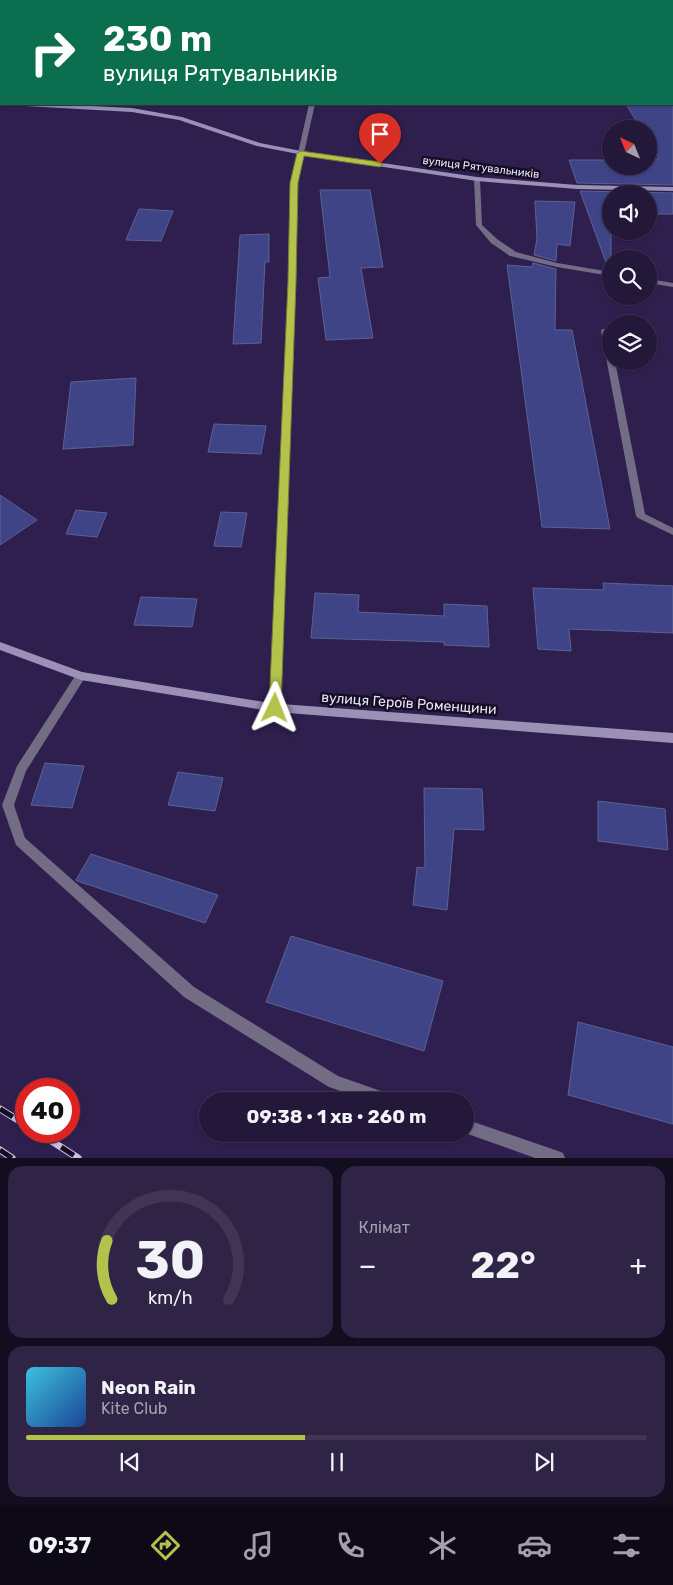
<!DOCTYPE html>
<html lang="uk">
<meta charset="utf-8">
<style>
body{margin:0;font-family:Rubik,sans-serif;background:#2f2445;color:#f1f3f6;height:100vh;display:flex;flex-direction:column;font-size:19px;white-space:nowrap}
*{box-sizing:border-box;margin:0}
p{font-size:16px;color:#a39faf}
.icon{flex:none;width:28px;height:28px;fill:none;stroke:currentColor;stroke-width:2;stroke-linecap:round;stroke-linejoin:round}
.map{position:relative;height:1158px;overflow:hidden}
.details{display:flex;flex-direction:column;gap:8px;padding:8px;background:#130d20;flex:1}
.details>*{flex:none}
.hud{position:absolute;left:0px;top:0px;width:674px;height:105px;box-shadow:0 1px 4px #0004,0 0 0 1px #403654;background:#0b6e4f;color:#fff;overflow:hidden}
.needle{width:32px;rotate:317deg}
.fabs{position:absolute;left:602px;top:120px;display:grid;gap:10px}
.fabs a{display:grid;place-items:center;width:55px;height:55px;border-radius:50%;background:#23173a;box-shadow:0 1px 4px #0004,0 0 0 1px #403654;font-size:25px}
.speed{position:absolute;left:15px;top:1078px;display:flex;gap:10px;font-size:25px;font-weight:700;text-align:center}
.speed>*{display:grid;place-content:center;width:65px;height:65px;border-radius:50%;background:#23173a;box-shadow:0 1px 4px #0004,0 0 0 1px #403654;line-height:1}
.speed .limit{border:8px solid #d22;background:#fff;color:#111}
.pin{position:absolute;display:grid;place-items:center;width:42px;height:42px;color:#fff;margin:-51px -21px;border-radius:50% 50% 50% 0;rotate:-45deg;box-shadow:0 0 5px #0007}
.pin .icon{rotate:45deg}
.me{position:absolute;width:55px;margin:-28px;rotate:2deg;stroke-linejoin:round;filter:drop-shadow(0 0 4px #0008)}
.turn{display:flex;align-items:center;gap:18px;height:105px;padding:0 20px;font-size:22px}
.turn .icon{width:65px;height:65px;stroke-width:2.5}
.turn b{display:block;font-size:35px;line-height:42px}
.big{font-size:38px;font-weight:700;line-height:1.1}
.details .tile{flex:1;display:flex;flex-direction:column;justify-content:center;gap:8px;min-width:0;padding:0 18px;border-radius:15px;background:#2f2445}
.details .dial{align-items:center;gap:0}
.dial svg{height:130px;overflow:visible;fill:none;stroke:#403654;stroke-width:7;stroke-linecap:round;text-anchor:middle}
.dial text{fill:#f1f3f6;stroke:none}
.song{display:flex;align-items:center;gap:15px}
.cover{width:60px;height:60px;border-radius:8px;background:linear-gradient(135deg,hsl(190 70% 55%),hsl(220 70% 35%))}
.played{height:5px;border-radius:2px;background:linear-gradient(90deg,#b2c24b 45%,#403654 45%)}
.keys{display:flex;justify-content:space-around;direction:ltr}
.heat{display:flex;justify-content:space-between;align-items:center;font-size:28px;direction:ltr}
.details .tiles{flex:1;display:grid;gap:8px;grid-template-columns:1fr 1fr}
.tile:last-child{grid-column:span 2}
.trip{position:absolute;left:199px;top:1092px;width:275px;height:50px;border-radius:25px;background:#23173a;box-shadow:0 1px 4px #0004,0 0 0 1px #403654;font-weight:700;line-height:50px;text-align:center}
.dock{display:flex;height:80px;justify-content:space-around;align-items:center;background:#0e0917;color:#a39faf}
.dock .icon{width:35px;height:35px}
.dock .current{color:#b2c24b}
.dock b{font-size:22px;color:#f1f3f6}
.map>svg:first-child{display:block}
.building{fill:#3e4485;stroke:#5a6295}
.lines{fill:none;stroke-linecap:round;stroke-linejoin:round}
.lane{fill:#726c84;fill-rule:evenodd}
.street{fill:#726c84;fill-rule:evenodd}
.secondary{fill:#9b91b7;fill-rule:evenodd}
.rail-casing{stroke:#c8c1dd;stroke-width:7}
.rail{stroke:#150e23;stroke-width:5;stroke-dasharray:15;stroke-linecap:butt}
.route{fill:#b2c24b;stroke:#747e31}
.labels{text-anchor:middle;stroke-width:5;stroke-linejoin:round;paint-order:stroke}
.far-street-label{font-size:11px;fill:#eae5fd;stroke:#150e23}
.street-label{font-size:14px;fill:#eae5fd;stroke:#150e23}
</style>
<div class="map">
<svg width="673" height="1158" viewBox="0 0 673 1158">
<rect width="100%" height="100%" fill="#2f1f4e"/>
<g class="building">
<polygon points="626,104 673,104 673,185 577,183 569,160 611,160 611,166 649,166 649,159 659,159 649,143 649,129 641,129"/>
<polygon points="320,190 370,190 383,267 361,268 373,338 326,340 318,278 330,277"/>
<polygon points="580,191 673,193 673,214 649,214 649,194 611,194 611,267 608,268"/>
<polygon points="535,201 575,202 570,246 557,244 556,261 534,255 537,239"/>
<polygon points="139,209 173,211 161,241 126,240"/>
<polygon points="269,234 269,262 265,262 261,343 233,344 240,235"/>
<polygon points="533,263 556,269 555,330 572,330 610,529 542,527 507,265 532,267"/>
<polygon points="136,378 133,445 63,449 71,382"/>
<polygon points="214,424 266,426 261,454 208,452"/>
<polygon points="0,495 37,520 0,545"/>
<polygon points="76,510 107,513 97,537 66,534"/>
<polygon points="221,512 247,513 241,547 214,546"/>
<polygon points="603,583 673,586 673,633 569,629 571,651 538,649 533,588 604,590"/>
<polygon points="315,593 359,595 358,612 444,616 444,604 487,606 489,647 444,645 444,642 311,638"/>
<polygon points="141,597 197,599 192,627 134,625"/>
<polygon points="45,763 84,766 72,808 31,805"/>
<polygon points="178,772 223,778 215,811 168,805"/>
<polygon points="424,788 482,789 484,830 454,829 447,910 413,905 417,867 425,868"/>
<polygon points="598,801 665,809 668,850 598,841"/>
<polygon points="91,854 218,895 205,923 77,881 76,880"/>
<polygon points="291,936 443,981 424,1051 266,1002"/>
<polygon points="578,1022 673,1047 673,1124 568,1095"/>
</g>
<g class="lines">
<g class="lane">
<polygon points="634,0 640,0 641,1 635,1"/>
<rect x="672" y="79" width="1" height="4"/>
<polygon points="477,177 480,179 482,225 497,239 516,252 557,263 611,272 611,276 557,267 510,256 491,243 476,225 474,179"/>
<polygon points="649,279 673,283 673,287 649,283"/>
<polygon points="602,329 605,329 609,331 611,343 611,361 615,361 645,514 673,528 673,535 638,518 636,516 601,331"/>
<polygon points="81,672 85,673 86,676 26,771 14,805 25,838 194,987 338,1076 395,1096 397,1101 369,1101 329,1087 184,997 16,845 2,805 17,766 77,673"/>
<polygon points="465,1119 558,1151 563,1153 565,1158 535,1158 465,1133"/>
</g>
<g class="street">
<polygon points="464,0 474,0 475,1 464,1"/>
<polygon points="309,104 315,104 304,153 301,155 298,153"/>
</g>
<g class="secondary">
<rect x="0" y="100" width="1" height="4"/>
<polygon points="22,104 52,104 132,108 182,117 260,143 301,151 477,177 577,185 673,187 673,191 577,189 477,181 304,155 297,183 296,282 281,704 673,733 673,743 275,712 81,680 0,650 0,642 82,672 270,703 288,282 291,183 298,154 257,146 179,120 132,112 25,106"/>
</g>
<g class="rail-casing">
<g id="rail">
<polyline points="0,1109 26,1125"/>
<polyline points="36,1131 78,1158"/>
<polyline points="0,1150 12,1158"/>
</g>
</g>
<use href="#rail" class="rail"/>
</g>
<polygon class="route" points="301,151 380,162 383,164 380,167 304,156 298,183 296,282 281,708 279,712 270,712 269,708 288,282 290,183 297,153"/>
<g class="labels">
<g class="far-street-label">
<text transform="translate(481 167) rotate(7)" y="4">вулиця Рятувальників</text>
</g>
<g class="street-label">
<text transform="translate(409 703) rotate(4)" y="5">вулиця Героїв Роменщини</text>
</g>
</g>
</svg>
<div class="fabs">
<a><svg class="needle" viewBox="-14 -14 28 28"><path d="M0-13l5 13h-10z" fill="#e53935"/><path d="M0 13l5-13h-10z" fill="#a39faf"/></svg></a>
<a><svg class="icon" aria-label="sound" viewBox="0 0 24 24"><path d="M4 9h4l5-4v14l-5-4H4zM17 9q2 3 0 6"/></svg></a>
<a><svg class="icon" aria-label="search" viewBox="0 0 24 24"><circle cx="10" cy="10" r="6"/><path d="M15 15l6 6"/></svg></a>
<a><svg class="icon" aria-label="layers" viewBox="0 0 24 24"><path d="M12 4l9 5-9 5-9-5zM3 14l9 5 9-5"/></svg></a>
</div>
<div class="speed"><div class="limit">40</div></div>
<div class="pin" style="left:380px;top:164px;background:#d93025"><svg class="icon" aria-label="arrive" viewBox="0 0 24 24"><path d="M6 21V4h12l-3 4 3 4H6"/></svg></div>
<svg class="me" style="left:275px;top:708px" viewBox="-20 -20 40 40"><path d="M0-17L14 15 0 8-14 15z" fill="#b2c24b" stroke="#fff" stroke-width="4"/></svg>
<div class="trip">09:38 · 1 хв · 260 m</div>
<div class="hud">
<div class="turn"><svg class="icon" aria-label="right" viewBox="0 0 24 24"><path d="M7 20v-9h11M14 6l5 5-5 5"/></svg><div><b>230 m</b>вулиця Рятувальників</div></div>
</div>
</div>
<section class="details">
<div class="tiles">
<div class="tile dial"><svg viewBox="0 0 100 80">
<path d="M14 69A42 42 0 1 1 86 69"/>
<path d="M14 69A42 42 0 0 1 11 33" stroke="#b2c24b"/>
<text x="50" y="56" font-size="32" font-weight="700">30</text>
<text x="50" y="72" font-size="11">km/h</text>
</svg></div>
<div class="tile"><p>Клімат</p>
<div class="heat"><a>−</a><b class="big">22°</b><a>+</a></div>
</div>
<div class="tile">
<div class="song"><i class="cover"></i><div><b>Neon Rain</b><p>Kite Club</p></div></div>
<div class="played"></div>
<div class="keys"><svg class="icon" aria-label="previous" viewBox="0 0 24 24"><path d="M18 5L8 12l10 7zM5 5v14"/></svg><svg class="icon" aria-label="pause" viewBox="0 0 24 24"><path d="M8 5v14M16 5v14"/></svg><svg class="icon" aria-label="next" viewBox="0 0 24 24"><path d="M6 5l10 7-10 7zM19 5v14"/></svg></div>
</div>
</div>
</section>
<nav class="dock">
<b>09:37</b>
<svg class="icon current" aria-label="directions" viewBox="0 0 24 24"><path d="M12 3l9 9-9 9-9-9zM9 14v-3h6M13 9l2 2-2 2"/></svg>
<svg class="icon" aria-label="music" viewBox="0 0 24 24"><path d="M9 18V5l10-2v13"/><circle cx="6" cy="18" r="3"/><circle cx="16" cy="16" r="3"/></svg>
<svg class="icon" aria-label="phone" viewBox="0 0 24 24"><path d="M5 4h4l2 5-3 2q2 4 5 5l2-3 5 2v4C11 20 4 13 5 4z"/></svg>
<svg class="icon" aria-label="climate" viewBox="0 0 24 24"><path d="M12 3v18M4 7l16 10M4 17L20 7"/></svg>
<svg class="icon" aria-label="car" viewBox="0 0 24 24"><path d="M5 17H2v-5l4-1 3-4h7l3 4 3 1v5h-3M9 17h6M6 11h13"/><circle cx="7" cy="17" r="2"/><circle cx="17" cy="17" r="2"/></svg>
<svg class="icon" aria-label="filters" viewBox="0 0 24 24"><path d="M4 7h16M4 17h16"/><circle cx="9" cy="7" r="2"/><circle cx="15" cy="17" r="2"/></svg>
</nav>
